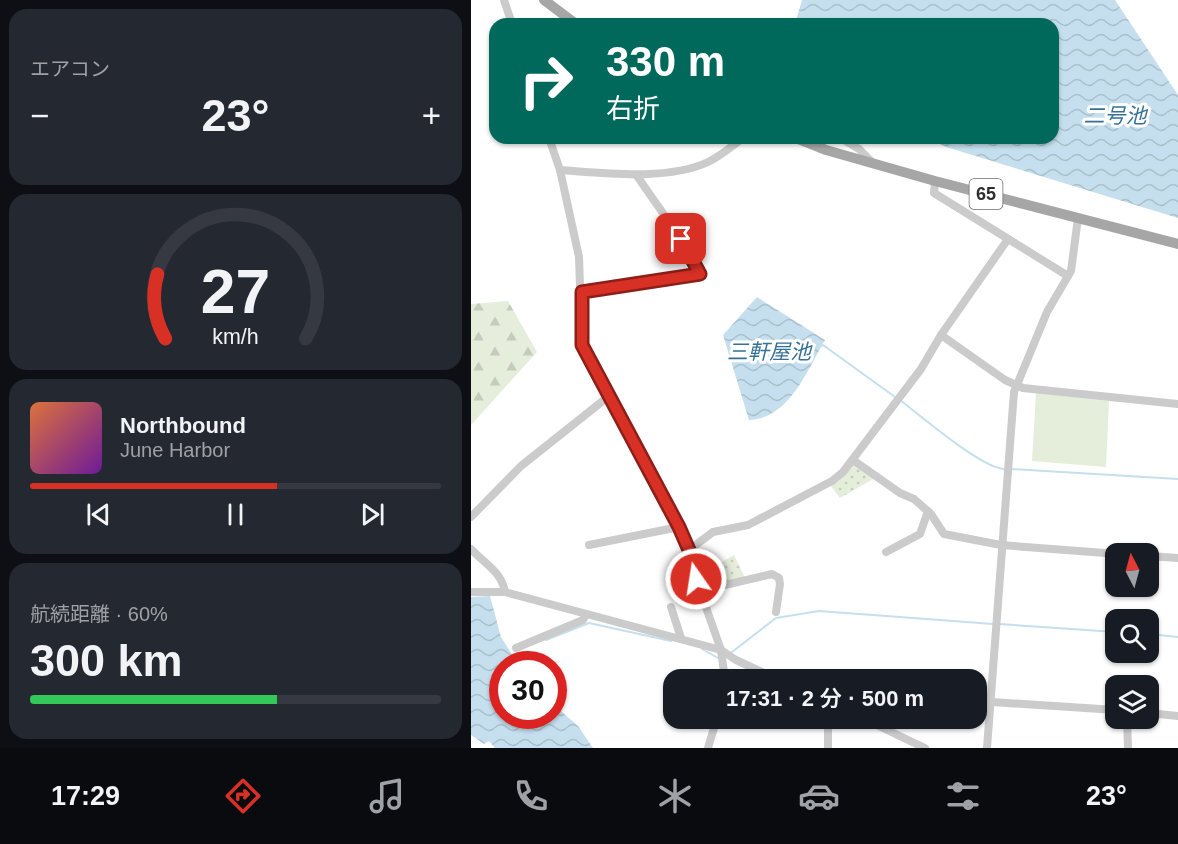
<!DOCTYPE html>
<html lang="ja">
<meta charset="utf-8">
<style>
body{margin:0;font-family:Helvetica,"Noto Sans JP",sans-serif;background:#242831;color:#f1f3f6;height:100vh;display:flex;flex-direction:column;font-size:22px;white-space:nowrap}
*{box-sizing:border-box;margin:0}
p{font-size:20px;color:#9ea1a6}
.icon{flex:none;width:33px;height:33px;fill:none;stroke:currentColor;stroke-width:2;stroke-linecap:round;stroke-linejoin:round}
.map{position:relative;flex:1;overflow:hidden}
.panel{display:flex;flex-direction:column;gap:9px;padding:9px;background:#0d0f14;width:471px}
.panel>*{flex:none}
.top-card{position:absolute;left:18px;top:18px;width:570px;height:126px;border-radius:18px;box-shadow:0 2px 4px #0004;background:#00695c;color:#fff;overflow:hidden}
.needle{width:39px;rotate:354deg}
.controls{position:absolute;left:634px;top:543px;display:grid;gap:12px}
.controls a{display:grid;place-items:center;width:54px;height:54px;border-radius:12px;background:#171b24;box-shadow:0 2px 4px #0004;font-size:30px}
.speed{position:absolute;left:18px;top:651px;display:flex;gap:12px;font-size:30px;font-weight:700;text-align:center}
.speed>*{display:grid;place-content:center;width:78px;height:78px;border-radius:50%;background:#171b24;box-shadow:0 2px 4px #0004;line-height:1}
.speed .limit{border:9px solid #d22;background:#fff;color:#111}
.pin{position:absolute;display:grid;place-items:center;width:51px;height:51px;color:#fff;margin:-26px;border-radius:12px;box-shadow:0 3px 9px #0006}
.me{position:absolute;width:66px;margin:-33px;rotate:347deg;stroke-linejoin:round;filter:drop-shadow(0 0 4px #0008)}
.turn{display:flex;align-items:center;gap:21px;height:126px;padding:0 18px;font-size:27px}
.turn .icon{width:78px;height:78px;stroke-width:2.5}
.turn b{display:block;font-size:42px;line-height:51px}
.big{font-size:45px;font-weight:600;line-height:1.1}
.panel .widget{flex:1;display:flex;flex-direction:column;justify-content:center;gap:9px;min-width:0;padding:0 21px;border-radius:18px;background:#242831}
.panel .dial{align-items:center;gap:0}
.dial svg{height:156px;overflow:visible;fill:none;stroke:#363941;stroke-width:7;stroke-linecap:round;text-anchor:middle}
.dial text{fill:#f1f3f6;stroke:none}
.song{display:flex;align-items:center;gap:18px}
.cover{width:72px;height:72px;border-radius:9px;background:linear-gradient(135deg,hsl(20 70% 55%),hsl(280 70% 35%))}
.played{height:6px;border-radius:3px;background:linear-gradient(90deg,#d93025 60%,#363941 60%)}
.keys{display:flex;justify-content:space-around;direction:ltr}
.heat{display:flex;justify-content:space-between;align-items:center;font-size:33px;direction:ltr}
.charge{height:9px;border-radius:4px;background:linear-gradient(90deg,#34c759 60%,#363941 0)}
.trip{position:absolute;left:192px;top:669px;width:324px;height:60px;border-radius:18px;background:#171b24;box-shadow:0 2px 4px #0004;font-weight:600;line-height:60px;text-align:center}
.tab-bar{display:flex;height:96px;justify-content:space-around;align-items:center;background:#090b0e;color:#9ea1a6}
.tab-bar .icon{width:42px;height:42px}
.tab-bar .on{color:#d93025}
.tab-bar b{font-size:27px;color:#f1f3f6}
main{display:flex;flex:1;min-height:0}
.map>svg:first-child{display:block}
.grass{fill:url(#grass-dots)}
.forest{fill:url(#forest-firs)}
.green{fill:#e5eddb}
.water{fill:url(#water-waves)}
.lines{fill:none;stroke-linecap:round;stroke-linejoin:round}
.stream{stroke:#c5dfee;stroke-width:2}
.minor{stroke:#cbcbcb;stroke-width:8}
.major{stroke:#a6a6a6;stroke-width:10}
.route-casing{stroke:#8d1f18;stroke-width:15}
.route{stroke:#d93025;stroke-width:10}
.labels{text-anchor:middle;stroke-width:6;stroke-linejoin:round;paint-order:stroke}
.shield{fill:#fff;stroke:#6d6d6d;stroke-width:1.5}
.shield-label{font-size:18px;font-weight:bold;fill:#2e2e2e}
.water-label{font-size:21px;font-style:italic;fill:#367297;stroke:#fff}
</style>
<main>
<section class="panel">
<div class="widget"><p>エアコン</p>
<div class="heat"><a>−</a><b class="big">23°</b><a>+</a></div>
</div>
<div class="widget dial"><svg viewBox="0 0 100 80">
<path d="M14 69A42 42 0 1 1 86 69"/>
<path d="M14 69A42 42 0 0 1 10 36" stroke="#d93025"/>
<text x="50" y="56" font-size="32" font-weight="700">27</text>
<text x="50" y="72" font-size="11">km/h</text>
</svg></div>
<div class="widget">
<div class="song"><i class="cover"></i><div><b>Northbound</b><p>June Harbor</p></div></div>
<div class="played"></div>
<div class="keys"><svg class="icon" aria-label="previous" viewBox="0 0 24 24"><path d="M18 5L8 12l10 7zM5 5v14"/></svg><svg class="icon" aria-label="pause" viewBox="0 0 24 24"><path d="M8 5v14M16 5v14"/></svg><svg class="icon" aria-label="next" viewBox="0 0 24 24"><path d="M6 5l10 7-10 7zM19 5v14"/></svg></div>
</div>
<div class="widget"><p>航続距離 · 60%</p><b class="big">300 km</b><div class="charge"></div></div>
</section>
<div class="map">
<svg width="707" height="748" viewBox="0 0 707 748">
<defs>
<pattern id="grass-dots" width="8" height="8" patternUnits="userSpaceOnUse" patternTransform="scale(1.5)"><rect width="8" height="8" fill="#e5eddb"/><path d="M2 2h.1M6 6h.1" fill="none" stroke="#c5ccbc" stroke-width="1.8" stroke-linecap="round"/></pattern>
<pattern id="forest-firs" width="22" height="20" patternUnits="userSpaceOnUse" patternTransform="scale(1.5)"><rect width="22" height="20" fill="#e5eddb"/><path d="M5 1l3.5 6h-7zM16 11l3.5 6h-7z" fill="#c5ccbc"/></pattern>
<pattern id="water-waves" width="16" height="10" patternUnits="userSpaceOnUse" patternTransform="scale(1.5)"><rect width="16" height="10" fill="#c5dfee"/><path d="M0 5q4-4 8 0t8 0" fill="none" stroke="#aac0cc"/></pattern>
</defs>
<rect width="100%" height="100%" fill="#fff"/>
<g class="grass">
<polygon points="382,463 404,478 369,498 359,485"/>
<polygon points="263,555 274,578 257,584 229,575"/>
</g>
<polygon class="forest" points="37,301 66,352 0,425 0,304"/>
<polygon class="green" points="565,393 638,401 635,467 561,461"/>
<g class="water">
<polygon points="331,0 644,0 707,95 707,218 475,147 457,138 582,138 582,24 324,24"/>
<path d="M 286,297 L 354,340 C 336,370 319,418 278,420 L 252,335 Z"/>
<polygon points="19,596 30,637 47,664 32,664 32,716 82,716 83,705 107,726 122,748 24,748 18,741 13,744 0,735 0,597"/>
</g>
<g class="lines">
<g class="stream">
<polyline points="348,347 352,345 424,397"/>
<path d="M 429,400 C 450,416 509,467 533,469"/>
<polyline points="539,469 707,479"/>
<polyline points="528,624 645,632"/>
<polyline points="678,634 707,637"/>
<polyline points="75,640 118,623 200,641"/>
<polyline points="231,649 247,658"/>
<polyline points="261,652 305,618 348,611 522,624"/>
</g>
<g class="minor">
<polyline points="33,0 41,24"/>
<polyline points="78,138 89,170 108,257 111,345 218,550 225,579 250,650 254,680"/>
<polyline points="370,138 388,149 402,163"/>
<path d="M 89,170 C 132,173 197,181 237,162 C 250,156 261,146 272,138"/>
<polyline points="464,181 463,193 597,276"/>
<polyline points="111,292 229,274 210,239 166,176"/>
<polyline points="470,335 534,380 552,388 707,404"/>
<polyline points="382,460 429,493 443,499 460,514 473,534 530,545 647,554"/>
<polyline points="0,517 50,466 138,396"/>
<polyline points="118,545 208,527"/>
<path d="M 0,549 C 13,563 31,572 34,592"/>
<polyline points="218,550 242,532 277,525 361,481 372,472 450,369 470,335 537,239"/>
<polyline points="415,552 449,534 457,511"/>
<polyline points="678,556 707,558"/>
<polyline points="226,581 237,578 254,585 301,574 308,578 309,584 305,612"/>
<polyline points="0,592 34,592 250,650 265,660 308,680"/>
<polyline points="200,607 210,638"/>
<polyline points="45,648 112,620 115,614"/>
<polyline points="506,701 645,710"/>
<polyline points="678,713 707,716"/>
<polyline points="357,718 357,748"/>
<polyline points="391,718 454,748"/>
<polyline points="656,718 657,748"/>
<polyline points="237,748 246,718"/>
<polyline points="516,748 543,392 576,312 600,271 607,218"/>
</g>
<g class="major">
<polyline points="73,0 105,24"/>
<polyline points="325,138 355,150 464,181 707,244"/>
</g>
</g>
<g class="lines">
<g class="route-casing">
<polyline id="route" points="210,239 229,274 111,292 111,345 208,527 218,550 225,579"/>
</g>
<use href="#route" class="route"/>
</g>
<g class="labels">
<rect class="shield" x="498.5" y="179" width="33" height="30" rx="4.5"/>
<g class="shield-label">
<text x="515" y="200">65</text>
</g>
<g class="water-label">
<text x="644" y="123">二号池</text>
<text x="298" y="359">三軒屋池</text>
</g>
</g>
</svg>
<div class="controls">
<a><svg class="needle" viewBox="-14 -14 28 28"><path d="M0-13l5 13h-10z" fill="#e53935"/><path d="M0 13l5-13h-10z" fill="#9ea1a6"/></svg></a>
<a><svg class="icon" aria-label="search" viewBox="0 0 24 24"><circle cx="10" cy="10" r="6"/><path d="M15 15l6 6"/></svg></a>
<a><svg class="icon" aria-label="layers" viewBox="0 0 24 24"><path d="M12 4l9 5-9 5-9-5zM3 14l9 5 9-5"/></svg></a>
</div>
<div class="speed"><div class="limit">30</div></div>
<div class="pin" style="left:210px;top:239px;background:#d93025"><svg class="icon" aria-label="arrive" viewBox="0 0 24 24"><path d="M6 21V4h12l-3 4 3 4H6"/></svg></div>
<svg class="me" style="left:225px;top:579px" viewBox="-20 -20 40 40"><circle r="17" fill="#d93025" stroke="#fff" stroke-width="3"/><path d="M0-11L8 9 0 5-8 9z" fill="#fff"/></svg>
<div class="trip">17:31 · 2 分 · 500 m</div>
<div class="top-card">
<div class="turn"><svg class="icon" aria-label="right" viewBox="0 0 24 24"><path d="M7 20v-9h11M14 6l5 5-5 5"/></svg><div><b>330 m</b>右折</div></div>
</div>
</div>
</main>
<nav class="tab-bar">
<b>17:29</b>
<svg class="icon on" aria-label="directions" viewBox="0 0 24 24"><path d="M12 3l9 9-9 9-9-9zM9 14v-3h6M13 9l2 2-2 2"/></svg>
<svg class="icon" aria-label="music" viewBox="0 0 24 24"><path d="M9 18V5l10-2v13"/><circle cx="6" cy="18" r="3"/><circle cx="16" cy="16" r="3"/></svg>
<svg class="icon" aria-label="phone" viewBox="0 0 24 24"><path d="M5 4h4l2 5-3 2q2 4 5 5l2-3 5 2v4C11 20 4 13 5 4z"/></svg>
<svg class="icon" aria-label="climate" viewBox="0 0 24 24"><path d="M12 3v18M4 7l16 10M4 17L20 7"/></svg>
<svg class="icon" aria-label="car" viewBox="0 0 24 24"><path d="M5 17H2v-5l4-1 3-4h7l3 4 3 1v5h-3M9 17h6M6 11h13"/><circle cx="7" cy="17" r="2"/><circle cx="17" cy="17" r="2"/></svg>
<svg class="icon" aria-label="filters" viewBox="0 0 24 24"><path d="M4 7h16M4 17h16"/><circle cx="9" cy="7" r="2"/><circle cx="15" cy="17" r="2"/></svg>
<b>23°</b>
</nav>
